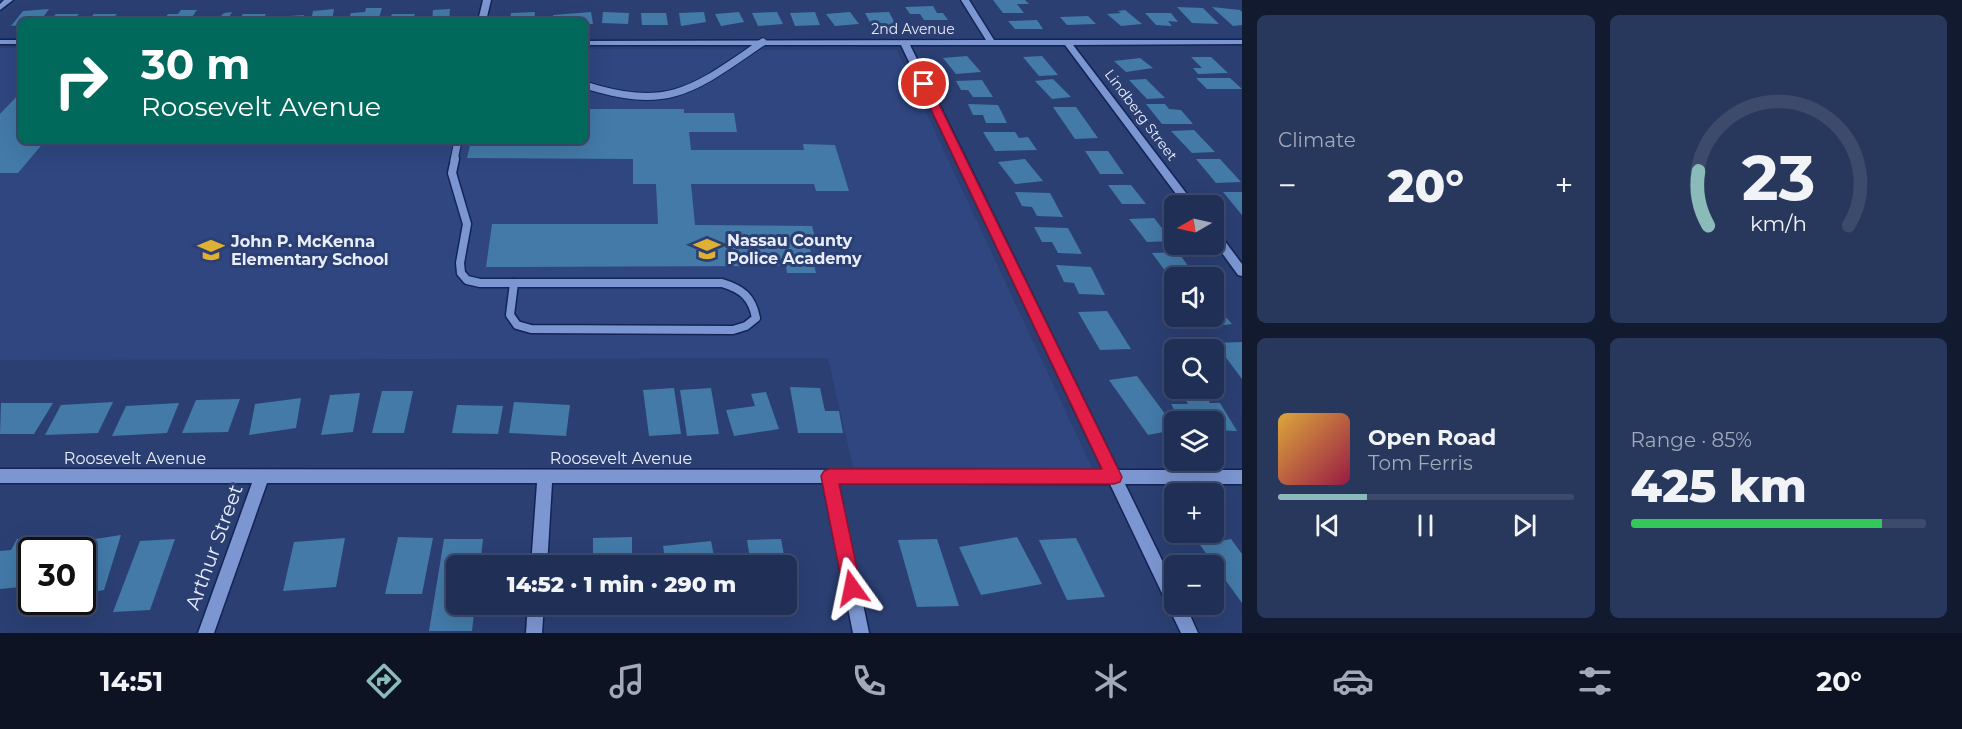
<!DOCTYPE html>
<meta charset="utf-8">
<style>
body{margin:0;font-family:Montserrat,sans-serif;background:#28375c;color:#f1f3f6;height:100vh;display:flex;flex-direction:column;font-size:22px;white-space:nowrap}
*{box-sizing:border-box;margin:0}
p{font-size:20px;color:#a2a9b9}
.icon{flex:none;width:33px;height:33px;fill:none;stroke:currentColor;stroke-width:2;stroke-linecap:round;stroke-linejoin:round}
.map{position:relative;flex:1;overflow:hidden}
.side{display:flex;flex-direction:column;gap:15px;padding:15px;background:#121a2f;width:720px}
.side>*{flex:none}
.guide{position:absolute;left:18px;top:18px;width:570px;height:126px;border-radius:9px;box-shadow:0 6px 24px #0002,0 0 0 2px #3d4a6c;background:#00695c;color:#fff;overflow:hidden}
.needle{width:39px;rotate:261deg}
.tools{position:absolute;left:1164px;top:195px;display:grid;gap:12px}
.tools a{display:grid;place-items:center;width:60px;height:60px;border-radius:9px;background:#202f56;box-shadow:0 6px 24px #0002,0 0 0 2px #3d4a6c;font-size:30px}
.speed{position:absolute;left:18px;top:537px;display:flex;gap:12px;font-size:30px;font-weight:700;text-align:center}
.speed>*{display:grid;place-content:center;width:78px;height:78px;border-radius:50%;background:#202f56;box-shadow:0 6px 24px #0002,0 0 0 2px #3d4a6c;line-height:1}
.speed .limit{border:3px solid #111;border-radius:9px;background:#fff;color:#111}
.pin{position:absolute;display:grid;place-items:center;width:51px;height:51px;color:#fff;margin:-26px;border:3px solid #fff;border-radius:50%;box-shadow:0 2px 6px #0007}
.me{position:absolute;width:66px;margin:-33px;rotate:348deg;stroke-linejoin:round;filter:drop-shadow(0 0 4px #0008)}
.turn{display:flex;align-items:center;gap:21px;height:126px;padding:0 24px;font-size:27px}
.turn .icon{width:78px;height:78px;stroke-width:2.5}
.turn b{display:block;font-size:42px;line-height:51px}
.big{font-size:45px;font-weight:800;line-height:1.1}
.side .card{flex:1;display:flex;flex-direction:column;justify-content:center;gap:9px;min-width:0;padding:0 21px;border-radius:9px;background:#28375c}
.side .dial{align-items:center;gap:0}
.dial svg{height:156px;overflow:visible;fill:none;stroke:#3d4a6c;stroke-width:7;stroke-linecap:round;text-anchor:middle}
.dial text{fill:#f1f3f6;stroke:none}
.song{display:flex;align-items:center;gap:18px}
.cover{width:72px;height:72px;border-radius:9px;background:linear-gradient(135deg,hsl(40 70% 55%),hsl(340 70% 35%))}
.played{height:6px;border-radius:3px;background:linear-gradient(90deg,#8bbbb9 30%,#3d4a6c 30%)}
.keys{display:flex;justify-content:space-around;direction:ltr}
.heat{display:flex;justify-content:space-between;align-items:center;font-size:33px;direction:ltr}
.charge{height:9px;border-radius:4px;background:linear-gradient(90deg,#34c759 85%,#3d4a6c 0)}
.side .tiles{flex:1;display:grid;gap:15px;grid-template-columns:repeat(2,1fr)}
.trip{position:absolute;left:446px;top:555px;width:351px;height:60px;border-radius:9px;background:#202f56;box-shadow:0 6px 24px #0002,0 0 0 2px #3d4a6c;font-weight:800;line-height:60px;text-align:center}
.tab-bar{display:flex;height:96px;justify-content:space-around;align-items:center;background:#0d1322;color:#a2a9b9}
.tab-bar .icon{width:42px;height:42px}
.tab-bar .current{color:#8bbbb9}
.tab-bar b{font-size:27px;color:#f1f3f6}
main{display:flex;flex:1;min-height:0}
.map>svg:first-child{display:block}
.built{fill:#2f4681}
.building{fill:#437aa8}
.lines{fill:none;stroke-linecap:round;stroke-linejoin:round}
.lane-far1-casing{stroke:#132456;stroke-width:9}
.lane-casing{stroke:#132456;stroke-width:11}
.street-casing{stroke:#132456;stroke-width:3}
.lane-far1{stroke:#7c96d1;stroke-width:7}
.lane{stroke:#7c96d1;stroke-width:8}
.street{fill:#7c96d1;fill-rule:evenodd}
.route{fill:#e11d48;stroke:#92132f;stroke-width:1.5}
.labels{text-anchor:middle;stroke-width:6;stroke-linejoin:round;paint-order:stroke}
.far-street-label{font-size:14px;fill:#e8edfa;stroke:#2b3f73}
.poi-label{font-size:16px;font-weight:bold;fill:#e8edfa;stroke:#2b3f73;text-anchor:start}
.street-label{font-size:16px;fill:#e8edfa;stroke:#2b3f73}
.near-street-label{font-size:20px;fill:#e8edfa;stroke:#2b3f73}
</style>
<main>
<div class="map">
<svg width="1242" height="633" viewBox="0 0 1242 633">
<rect width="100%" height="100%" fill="#2b3f73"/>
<polygon class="built" points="0,48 21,48 21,141 585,141 585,49 897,50 1092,468 853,467 828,358 0,360"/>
<g class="building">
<polygon points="993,0 1025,0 1029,4 1017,4 1024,13 1003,13"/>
<polygon points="933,6 937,13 943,13 948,20 924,20 920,14 910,14 905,7"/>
<polygon points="1177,7 1203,8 1219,24 1192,23"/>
<polygon points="1212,7 1240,10 1242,12 1242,25 1233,26"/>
<polygon points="366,8 382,8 378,21 348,21 351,13 365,12"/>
<polygon points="49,9 40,21 21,21 21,25 11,26 23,11"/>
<polygon points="334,9 332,21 311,21 313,11"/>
<polygon points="450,9 449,21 432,21 433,10"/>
<polygon points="181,10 197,10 189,21 163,21 168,14 178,14"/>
<polygon points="1125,10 1142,24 1121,26 1107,14 1121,13 1118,11"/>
<polygon points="232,12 227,21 197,21 199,17 221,16 224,13"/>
<polygon points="535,12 534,21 510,21 511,13"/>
<polygon points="591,12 593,24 585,24 585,21 554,21 553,15"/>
<polygon points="603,12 629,13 628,24 602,23"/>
<polygon points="704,12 706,22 681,26 679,13"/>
<polygon points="739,12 744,22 721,26 715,14"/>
<polygon points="777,12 783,24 758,26 752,13"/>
<polygon points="815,12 820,25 795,26 790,13"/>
<polygon points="850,12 859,24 835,26 826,14"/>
<polygon points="889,12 896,25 872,26 865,13"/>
<polygon points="641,13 666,13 668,25 642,25"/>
<polygon points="1145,13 1171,13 1178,22 1168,21 1172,26 1156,25"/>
<polygon points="56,14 79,14 72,21 49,21"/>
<polygon points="94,14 117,14 110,21 87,21"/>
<polygon points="243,14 266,14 262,21 238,21"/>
<polygon points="392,14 415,14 412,21 389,21"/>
<polygon points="304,15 303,21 273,21 274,17"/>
<polygon points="125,16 154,16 150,21 121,21"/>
<polygon points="1088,16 1096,24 1067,25 1060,17"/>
<polygon points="1037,20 1043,29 1015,29 1008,21"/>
<polygon points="967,56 981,72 956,74 943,58"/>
<polygon points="1042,56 1058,75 1039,76 1023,57"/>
<polygon points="1191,57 1211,57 1228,73 1198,74 1193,68 1202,68"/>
<polygon points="1140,58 1153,68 1126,72 1114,61"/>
<polygon points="1196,78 1230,78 1242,89 1207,89"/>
<polygon points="1053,79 1071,97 1052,99 1035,81"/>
<polygon points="1146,79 1165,98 1147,99 1129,80"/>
<polygon points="982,80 993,97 973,97 968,90 961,90 956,81"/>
<polygon points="21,92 21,141 45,141 18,173 0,173 0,114"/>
<polygon points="968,104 998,105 1007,123 986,123 983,115 973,115"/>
<polygon points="1146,104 1165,104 1169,109 1181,110 1193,124 1162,124"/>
<polygon points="1053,107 1076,107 1098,138 1075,139"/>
<polygon points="585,109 684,109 684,113 734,113 737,132 689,132 691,150 804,150 803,144 835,145 849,191 816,191 814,184 691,184 695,225 812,226 816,241 808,241 816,273 787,273 786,266 486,267 492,224 658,224 656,184 633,184 633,159 467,158 471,141 585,141"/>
<polygon points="1194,130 1215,152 1192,153 1171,131"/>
<polygon points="983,132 1015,132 1019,138 1028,137 1037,150 995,151"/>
<polygon points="1085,151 1108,151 1124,174 1100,174"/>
<polygon points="1025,159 1043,181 1015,184 998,162"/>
<polygon points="1196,159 1220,159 1241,182 1216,183"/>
<polygon points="1108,185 1131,185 1146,204 1122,204"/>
<polygon points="1015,192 1050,193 1063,217 1037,216 1032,207 1022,206"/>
<polygon points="1223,192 1242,192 1242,215"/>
<polygon points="1154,218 1172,241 1147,242 1129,219"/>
<polygon points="1034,227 1068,228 1082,254 1058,253 1052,242 1042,242"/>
<polygon points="1178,252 1197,278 1174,278 1174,283 1152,253"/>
<polygon points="1056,265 1091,267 1105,295 1079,294 1074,283 1064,282"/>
<polygon points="1214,304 1232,324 1201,328 1191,316 1214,316"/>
<polygon points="1107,311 1131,349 1100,350 1078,312"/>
<polygon points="1242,342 1242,379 1215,343"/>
<polygon points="1137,376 1174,426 1174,430 1148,435 1109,380"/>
<polygon points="790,387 820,388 825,411 839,411 843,433 798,433"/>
<polygon points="674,388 681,434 649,436 643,390"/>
<polygon points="711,388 719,434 687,436 680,390"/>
<polygon points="1179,388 1202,388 1210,403 1220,403 1237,431 1214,430 1214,422 1181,422 1171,404 1188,404"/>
<polygon points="382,391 413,391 404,433 372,433"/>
<polygon points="766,392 779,429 734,436 726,410 755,406 751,394"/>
<polygon points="360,393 353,432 321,435 330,395"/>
<polygon points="301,398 296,428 249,435 255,404"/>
<polygon points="240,399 228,432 182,433 196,400"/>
<polygon points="113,402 98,433 45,435 61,405"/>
<polygon points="514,402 570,405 566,436 509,433"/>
<polygon points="1,403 53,403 34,434 0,434"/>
<polygon points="179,403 167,433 112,436 126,406"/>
<polygon points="457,405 503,406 498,434 452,433"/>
<polygon points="121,535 104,590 82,594 82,550 61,550 63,544"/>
<polygon points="44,537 38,550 32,550 32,565 21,587 0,589 0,551 11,550 17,539"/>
<polygon points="398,537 433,538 422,594 385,594"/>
<polygon points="632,537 632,566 593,566 593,538"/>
<polygon points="1017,537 1042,584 981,595 959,547"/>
<polygon points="345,538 336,587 283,591 294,542"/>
<polygon points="1076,538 1105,597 1067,600 1039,540"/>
<polygon points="175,539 150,610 113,612 140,541"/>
<polygon points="444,539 483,539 480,566 456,566 456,604 475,604 472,631 429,631"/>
<polygon points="781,539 786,566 751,566 747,540"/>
<polygon points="937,539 959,606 917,607 898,540"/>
<polygon points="1231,539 1242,554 1242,603 1200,545"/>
<polygon points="711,541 716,566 666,566 663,546"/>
<polygon points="786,571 794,610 758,612 757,604 786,604"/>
</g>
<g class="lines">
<g class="lane-far1-casing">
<g id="lane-far1">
<path d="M 585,85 C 670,112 694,89 763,42"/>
<polyline points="454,160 458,141"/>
</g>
</g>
<g class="lane-casing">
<g id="lane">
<polyline points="455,159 452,173 467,224 460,263 461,273 467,280 480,283 514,283"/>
<path d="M 514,283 L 722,283 C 742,289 752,297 756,318 L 746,326 L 733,330 L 531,329 L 517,325 L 510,315 Z"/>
</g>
</g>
<g class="street-casing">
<g id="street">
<polygon points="4,0 13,0 0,10 0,4"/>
<polygon points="483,0 491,0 486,21 478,21"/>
<polygon points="961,0 969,0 994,40 1242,40 1242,44 1073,45 1196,206 1185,206 1065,45 910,45 1118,470 1242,470 1242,484 1125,484 1174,585 1174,604 1185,604 1198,633 1181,633 1110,484 838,483 869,633 853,633 823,483 552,483 547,566 531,566 537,483 267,483 214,633 198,633 252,483 0,483 0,469 1103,470 901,45 585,45 585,41 986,40"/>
<rect x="0" y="40" width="21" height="4"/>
<polygon points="1214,231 1218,232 1242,264 1242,276 1238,275 1214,242"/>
<polygon points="528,604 544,604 542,633 526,633"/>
</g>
</g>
<use href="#lane-far1" class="lane-far1"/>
<use href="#lane" class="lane"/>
<use href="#street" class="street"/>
</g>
<polygon class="route" points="920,81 929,84 1122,477 1120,482 1114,484 839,484 861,588 859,595 852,597 846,595 843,588 821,476 824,471 829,469 1102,469 919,84"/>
<defs>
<g id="school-bare" transform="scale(2.07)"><path d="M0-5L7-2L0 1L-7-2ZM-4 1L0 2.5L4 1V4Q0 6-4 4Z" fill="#e0b034" stroke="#2b3f73" stroke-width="2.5" paint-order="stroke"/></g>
</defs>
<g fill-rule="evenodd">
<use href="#school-bare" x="707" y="249"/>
<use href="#school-bare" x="211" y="250"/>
</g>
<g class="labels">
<g class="far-street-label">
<text x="913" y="34">2nd Avenue</text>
<text transform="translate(1141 115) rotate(53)" y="5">Lindberg Street</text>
</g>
<g class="poi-label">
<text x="727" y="246">Nassau County<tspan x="727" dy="18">Police Academy</tspan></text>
<text x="231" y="247">John P. McKenna<tspan x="231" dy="18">Elementary School</tspan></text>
</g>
<g class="street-label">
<text x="135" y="464">Roosevelt Avenue</text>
<text x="621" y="464">Roosevelt Avenue</text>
</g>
<g class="near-street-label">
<text transform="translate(214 547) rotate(-70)" y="7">Arthur Street</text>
</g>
</g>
</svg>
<div class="tools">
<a><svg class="needle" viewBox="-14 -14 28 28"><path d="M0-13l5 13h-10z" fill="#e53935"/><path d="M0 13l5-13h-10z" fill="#a2a9b9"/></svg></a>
<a><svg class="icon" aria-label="sound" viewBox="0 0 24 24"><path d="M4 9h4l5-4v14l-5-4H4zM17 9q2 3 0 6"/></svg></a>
<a><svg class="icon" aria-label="search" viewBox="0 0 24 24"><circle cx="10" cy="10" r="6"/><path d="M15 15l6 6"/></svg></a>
<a><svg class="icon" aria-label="layers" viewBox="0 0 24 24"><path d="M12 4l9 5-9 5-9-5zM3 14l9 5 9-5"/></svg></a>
<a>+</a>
<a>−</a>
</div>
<div class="speed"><div class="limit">30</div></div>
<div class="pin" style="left:924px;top:84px;background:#d93025"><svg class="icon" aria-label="arrive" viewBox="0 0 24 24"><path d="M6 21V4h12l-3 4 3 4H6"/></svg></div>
<svg class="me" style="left:852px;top:588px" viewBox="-20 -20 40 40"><path d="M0-17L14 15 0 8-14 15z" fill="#e11d48" stroke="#fff" stroke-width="4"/></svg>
<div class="trip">14:52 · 1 min · 290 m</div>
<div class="guide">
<div class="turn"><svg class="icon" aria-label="right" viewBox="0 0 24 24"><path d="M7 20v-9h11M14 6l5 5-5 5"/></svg><div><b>30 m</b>Roosevelt Avenue</div></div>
</div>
</div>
<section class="side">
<div class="tiles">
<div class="card"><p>Climate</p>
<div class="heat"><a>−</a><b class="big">20°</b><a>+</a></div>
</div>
<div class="card dial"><svg viewBox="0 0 100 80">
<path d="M14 69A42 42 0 1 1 86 69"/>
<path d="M14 69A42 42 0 0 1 9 41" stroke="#8bbbb9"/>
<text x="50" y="56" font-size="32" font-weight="700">23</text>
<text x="50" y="72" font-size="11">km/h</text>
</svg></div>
<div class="card">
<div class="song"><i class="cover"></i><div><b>Open Road</b><p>Tom Ferris</p></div></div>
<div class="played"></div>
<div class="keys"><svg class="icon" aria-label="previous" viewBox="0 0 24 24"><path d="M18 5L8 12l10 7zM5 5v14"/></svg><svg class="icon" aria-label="pause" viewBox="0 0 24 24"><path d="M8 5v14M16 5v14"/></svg><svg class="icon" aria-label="next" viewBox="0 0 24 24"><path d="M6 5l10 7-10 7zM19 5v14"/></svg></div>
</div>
<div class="card"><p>Range · 85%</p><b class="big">425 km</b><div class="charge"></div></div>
</div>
</section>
</main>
<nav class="tab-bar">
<b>14:51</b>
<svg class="icon current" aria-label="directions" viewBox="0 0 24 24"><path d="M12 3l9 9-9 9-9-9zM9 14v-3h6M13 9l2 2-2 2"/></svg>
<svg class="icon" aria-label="music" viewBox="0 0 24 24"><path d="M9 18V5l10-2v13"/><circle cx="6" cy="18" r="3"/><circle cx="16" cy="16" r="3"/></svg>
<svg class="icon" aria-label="phone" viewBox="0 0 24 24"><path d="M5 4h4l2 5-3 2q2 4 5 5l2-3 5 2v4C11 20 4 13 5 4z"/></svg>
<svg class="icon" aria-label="climate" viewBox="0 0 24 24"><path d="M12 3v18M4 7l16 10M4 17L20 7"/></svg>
<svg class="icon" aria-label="car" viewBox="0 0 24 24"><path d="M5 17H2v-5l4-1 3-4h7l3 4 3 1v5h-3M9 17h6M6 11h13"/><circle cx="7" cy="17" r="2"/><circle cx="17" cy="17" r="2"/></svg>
<svg class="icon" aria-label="filters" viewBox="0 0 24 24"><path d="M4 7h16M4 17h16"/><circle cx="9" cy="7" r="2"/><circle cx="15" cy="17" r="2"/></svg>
<b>20°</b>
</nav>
